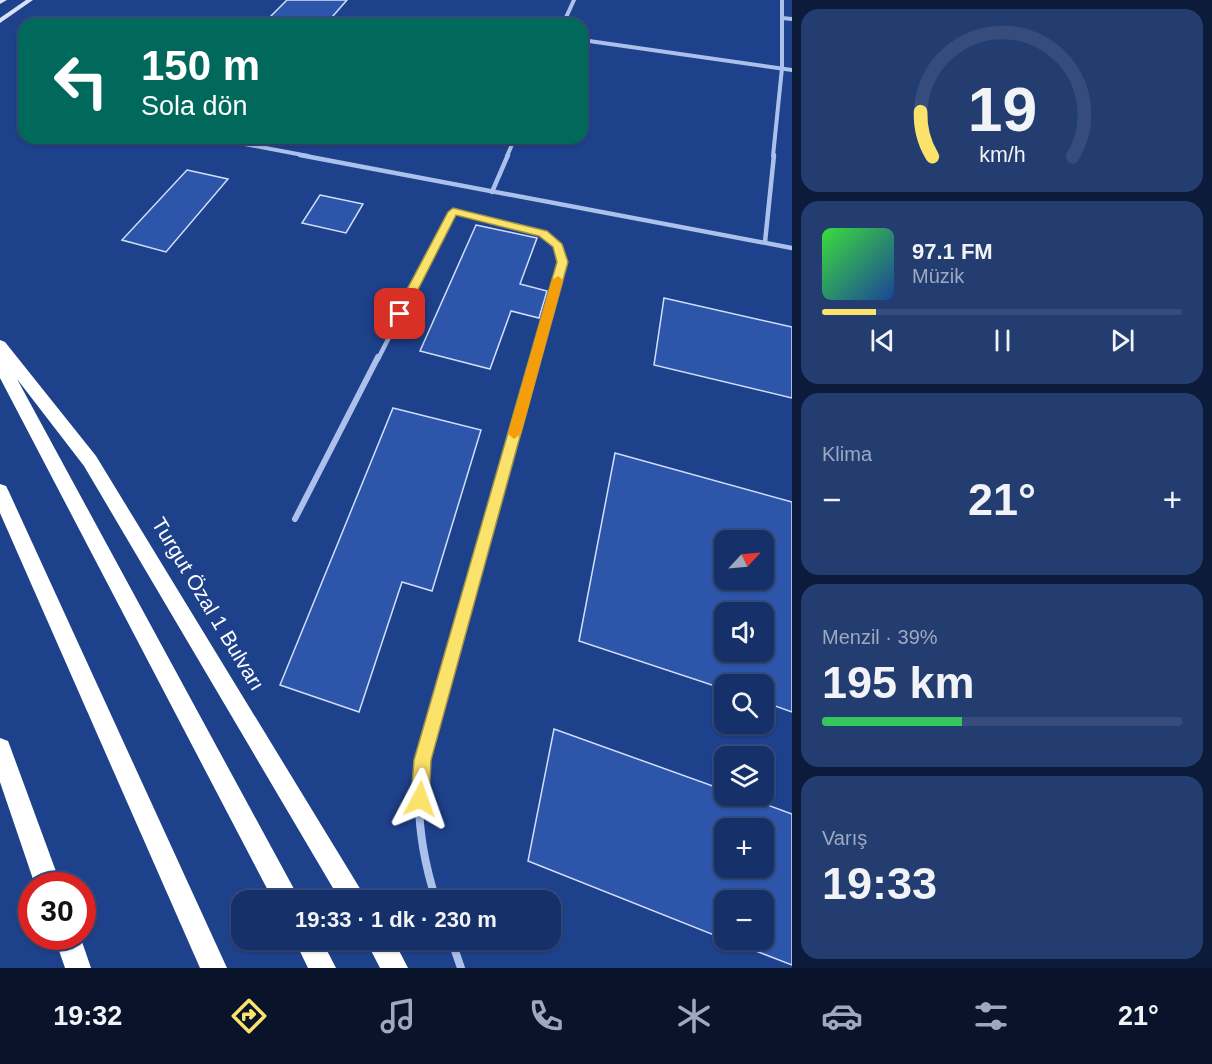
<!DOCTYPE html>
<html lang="tr">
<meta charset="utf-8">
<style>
body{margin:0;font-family:Helvetica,sans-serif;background:#233d71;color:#f1f3f6;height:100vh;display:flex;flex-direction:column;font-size:22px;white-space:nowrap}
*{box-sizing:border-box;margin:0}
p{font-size:20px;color:#9ea9c0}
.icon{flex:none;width:33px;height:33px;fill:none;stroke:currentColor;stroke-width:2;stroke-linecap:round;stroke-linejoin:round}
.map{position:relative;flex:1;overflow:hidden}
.details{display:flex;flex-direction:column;gap:9px;padding:9px;background:#0c1b3a;width:420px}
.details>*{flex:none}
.top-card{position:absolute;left:18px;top:18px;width:570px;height:126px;border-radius:18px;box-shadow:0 2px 4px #0004,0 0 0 2px #354c7d;background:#00695c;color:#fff;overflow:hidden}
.needle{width:39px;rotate:64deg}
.fabs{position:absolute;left:714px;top:530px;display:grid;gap:12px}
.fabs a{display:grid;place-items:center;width:60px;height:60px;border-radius:12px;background:#163169;box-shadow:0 2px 4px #0004,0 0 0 2px #354c7d;font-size:30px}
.speed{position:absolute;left:18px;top:872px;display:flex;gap:12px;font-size:30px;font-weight:700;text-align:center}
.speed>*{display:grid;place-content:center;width:78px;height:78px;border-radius:50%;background:#163169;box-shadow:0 2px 4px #0004,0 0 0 2px #354c7d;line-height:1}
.speed .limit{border:9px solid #d22;background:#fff;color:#111}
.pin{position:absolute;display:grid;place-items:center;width:51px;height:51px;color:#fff;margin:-26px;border-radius:12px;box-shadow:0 3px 9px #0006}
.me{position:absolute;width:66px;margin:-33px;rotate:4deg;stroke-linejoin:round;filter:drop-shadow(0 0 4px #0008)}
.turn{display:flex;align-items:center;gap:21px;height:126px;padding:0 24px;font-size:27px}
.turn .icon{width:78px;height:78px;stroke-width:2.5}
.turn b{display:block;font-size:42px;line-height:51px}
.big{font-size:45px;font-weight:800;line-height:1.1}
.details .widget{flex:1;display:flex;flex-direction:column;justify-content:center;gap:9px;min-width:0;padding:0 21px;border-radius:18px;background:#233d71}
.details .dial{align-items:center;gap:0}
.dial svg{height:156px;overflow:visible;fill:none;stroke:#354c7d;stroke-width:7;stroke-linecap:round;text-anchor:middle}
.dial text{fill:#f1f3f6;stroke:none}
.song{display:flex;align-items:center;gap:18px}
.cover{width:72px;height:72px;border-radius:9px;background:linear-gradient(135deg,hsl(120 70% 55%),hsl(220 70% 35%))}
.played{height:6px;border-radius:3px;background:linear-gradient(90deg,#fbe26a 15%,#354c7d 15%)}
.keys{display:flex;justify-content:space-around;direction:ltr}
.heat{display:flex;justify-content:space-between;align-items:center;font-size:33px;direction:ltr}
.charge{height:9px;border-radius:4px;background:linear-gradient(90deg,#34c759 39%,#354c7d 0)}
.trip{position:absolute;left:231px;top:890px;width:330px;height:60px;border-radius:18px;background:#163169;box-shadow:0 2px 4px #0004,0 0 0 2px #354c7d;font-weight:800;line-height:60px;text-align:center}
.dock{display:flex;height:96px;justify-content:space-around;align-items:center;background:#09142a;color:#9ea9c0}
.dock .icon{width:42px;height:42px}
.dock .selected{color:#fbe26a}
.dock b{font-size:27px;color:#f1f3f6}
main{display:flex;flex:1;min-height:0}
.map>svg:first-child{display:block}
.building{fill:#2d56aa;stroke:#d1def9;stroke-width:1.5;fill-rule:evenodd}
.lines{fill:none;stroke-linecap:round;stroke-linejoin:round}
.street-far3{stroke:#abc1ec;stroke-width:4}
.street-far2{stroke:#abc1ec;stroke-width:4.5}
.street-far1{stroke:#abc1ec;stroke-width:6}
.street{stroke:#abc1ec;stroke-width:8}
.secondary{fill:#d7e2f9;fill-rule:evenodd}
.highway{fill:#fff;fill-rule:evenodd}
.route{fill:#fbe26a;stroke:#a39345;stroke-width:1.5}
.slow{fill:#f59e0b}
.labels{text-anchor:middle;stroke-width:6;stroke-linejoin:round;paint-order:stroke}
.street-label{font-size:21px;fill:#fff;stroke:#1e418c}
</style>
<main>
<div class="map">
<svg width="792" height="968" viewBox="0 0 792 968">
<rect width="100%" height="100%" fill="#1e418c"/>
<g class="building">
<polygon points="287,0 347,0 326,24 263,24"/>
<polygon points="187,170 228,179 166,252 122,240"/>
<polygon points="320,195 363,204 346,233 302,223"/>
<polygon points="476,225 537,238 520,284 547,291 539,318 511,311 490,369 420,351"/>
<polygon points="664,298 792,327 792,398 654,365"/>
<polygon points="393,408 481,430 432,591 402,582 359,712 280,685"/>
<path d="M 615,453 L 792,502 L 792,712 L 764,702 L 764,684 L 724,684 L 724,689 L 579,641 ZM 724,540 L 764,540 L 764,579 L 724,579 ZM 724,612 L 764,612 L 764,651 L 724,651 Z"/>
<path d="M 554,729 L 724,790 L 724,795 L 740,795 L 792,814 L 792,965 L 725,939 L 764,939 L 764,900 L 724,900 L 724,939 L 528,861 ZM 724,828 L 764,828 L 764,867 L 724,867 Z"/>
</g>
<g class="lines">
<g class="street-far3">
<polyline points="782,18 792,19"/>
<polyline points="563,24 574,0"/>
<polyline points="582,40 792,70"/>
<polyline points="213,138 308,156"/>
<polyline points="507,156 515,138"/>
<polyline points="773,156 782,68 782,0"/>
</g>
<g class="street-far2">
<polyline points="300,155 792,248"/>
<polyline points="492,192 508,155"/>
<polyline points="765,242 774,155"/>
<polyline points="378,359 453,212 543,234 558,246 563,262 536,359"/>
</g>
<g class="street-far1">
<polyline points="295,519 378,357"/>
<polyline points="461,623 536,357"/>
</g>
<g class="street">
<path d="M 436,900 C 422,856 414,805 423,759 C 432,713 449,667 462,622"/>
<polyline points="451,939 461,968"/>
</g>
<g class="secondary">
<polygon points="0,0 7,0 0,4"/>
<polygon points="26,0 33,0 0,23 0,18"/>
</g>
<g class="highway">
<polygon points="0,340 5,342 96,456 367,900 340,900 84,466 17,379 300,900 273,900 0,378"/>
<polygon points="0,484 6,486 9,492 227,968 200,968 0,513"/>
<polygon points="0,738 8,741 11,749 61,885 35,885 0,782"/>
<polygon points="54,936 80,936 91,968 65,968"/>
<polygon points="294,939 321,939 336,968 308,968"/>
<polygon points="365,939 393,939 408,968 380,968"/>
</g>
</g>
<polygon class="route" points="453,208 547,231 562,244 568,262 431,760 429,799 427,805 420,808 414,805 411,799 414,760 557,262 553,247 539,236 456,215 404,317 396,317 394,314 448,212"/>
<polygon class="slow" points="558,276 563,280 521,434 514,439 508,434 552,280"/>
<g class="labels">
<g class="street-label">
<text transform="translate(208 604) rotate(59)" y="7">Turgut Özal 1 Bulvarı</text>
</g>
</g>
</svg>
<div class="fabs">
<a><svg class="needle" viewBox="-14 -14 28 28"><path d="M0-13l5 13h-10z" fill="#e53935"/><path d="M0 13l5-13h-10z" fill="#9ea9c0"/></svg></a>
<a><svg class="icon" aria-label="sound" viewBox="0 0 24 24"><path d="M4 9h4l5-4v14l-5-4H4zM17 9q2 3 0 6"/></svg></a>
<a><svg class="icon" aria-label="search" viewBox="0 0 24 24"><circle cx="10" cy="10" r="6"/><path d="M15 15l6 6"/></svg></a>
<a><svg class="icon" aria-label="layers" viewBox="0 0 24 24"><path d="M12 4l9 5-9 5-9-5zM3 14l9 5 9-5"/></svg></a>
<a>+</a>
<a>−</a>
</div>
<div class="speed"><div class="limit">30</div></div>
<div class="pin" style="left:400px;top:314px;background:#d93025"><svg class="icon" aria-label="arrive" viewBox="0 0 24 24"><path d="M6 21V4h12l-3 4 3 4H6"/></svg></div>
<svg class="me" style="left:420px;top:799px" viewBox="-20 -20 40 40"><path d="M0-17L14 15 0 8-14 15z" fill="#fbe26a" stroke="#fff" stroke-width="4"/></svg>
<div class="trip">19:33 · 1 dk · 230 m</div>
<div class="top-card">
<div class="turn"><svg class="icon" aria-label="left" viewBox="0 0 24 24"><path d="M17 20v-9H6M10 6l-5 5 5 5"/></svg><div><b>150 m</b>Sola dön</div></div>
</div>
</div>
<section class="details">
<div class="widget dial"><svg viewBox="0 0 100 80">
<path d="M14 69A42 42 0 1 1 86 69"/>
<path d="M14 69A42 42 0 0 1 8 46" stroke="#fbe26a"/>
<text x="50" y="56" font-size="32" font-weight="700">19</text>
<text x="50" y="72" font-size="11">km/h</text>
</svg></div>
<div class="widget">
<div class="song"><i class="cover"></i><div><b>97.1 FM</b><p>Müzik</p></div></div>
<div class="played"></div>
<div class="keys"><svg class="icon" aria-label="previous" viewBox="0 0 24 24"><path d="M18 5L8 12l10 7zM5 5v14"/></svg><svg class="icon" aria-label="pause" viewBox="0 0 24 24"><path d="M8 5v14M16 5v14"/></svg><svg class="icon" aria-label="next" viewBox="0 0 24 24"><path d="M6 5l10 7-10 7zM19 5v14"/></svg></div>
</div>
<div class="widget"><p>Klima</p>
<div class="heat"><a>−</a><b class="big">21°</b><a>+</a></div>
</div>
<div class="widget"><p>Menzil · 39%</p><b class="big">195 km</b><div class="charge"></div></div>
<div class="widget"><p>Varış</p><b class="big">19:33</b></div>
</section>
</main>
<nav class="dock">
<b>19:32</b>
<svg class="icon selected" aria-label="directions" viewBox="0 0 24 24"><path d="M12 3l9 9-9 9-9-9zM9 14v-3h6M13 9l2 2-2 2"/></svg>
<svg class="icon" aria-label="music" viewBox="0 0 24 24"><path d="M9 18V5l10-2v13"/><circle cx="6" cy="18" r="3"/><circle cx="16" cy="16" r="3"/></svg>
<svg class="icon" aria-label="phone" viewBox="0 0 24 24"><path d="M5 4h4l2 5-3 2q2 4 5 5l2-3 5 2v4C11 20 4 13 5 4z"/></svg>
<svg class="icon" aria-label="climate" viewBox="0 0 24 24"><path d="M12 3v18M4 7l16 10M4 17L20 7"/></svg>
<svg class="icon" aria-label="car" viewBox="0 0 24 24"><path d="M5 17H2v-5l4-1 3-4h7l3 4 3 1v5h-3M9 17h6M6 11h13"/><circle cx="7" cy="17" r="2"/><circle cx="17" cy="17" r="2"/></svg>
<svg class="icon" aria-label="filters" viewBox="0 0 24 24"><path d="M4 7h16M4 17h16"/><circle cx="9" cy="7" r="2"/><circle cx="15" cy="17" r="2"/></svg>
<b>21°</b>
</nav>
